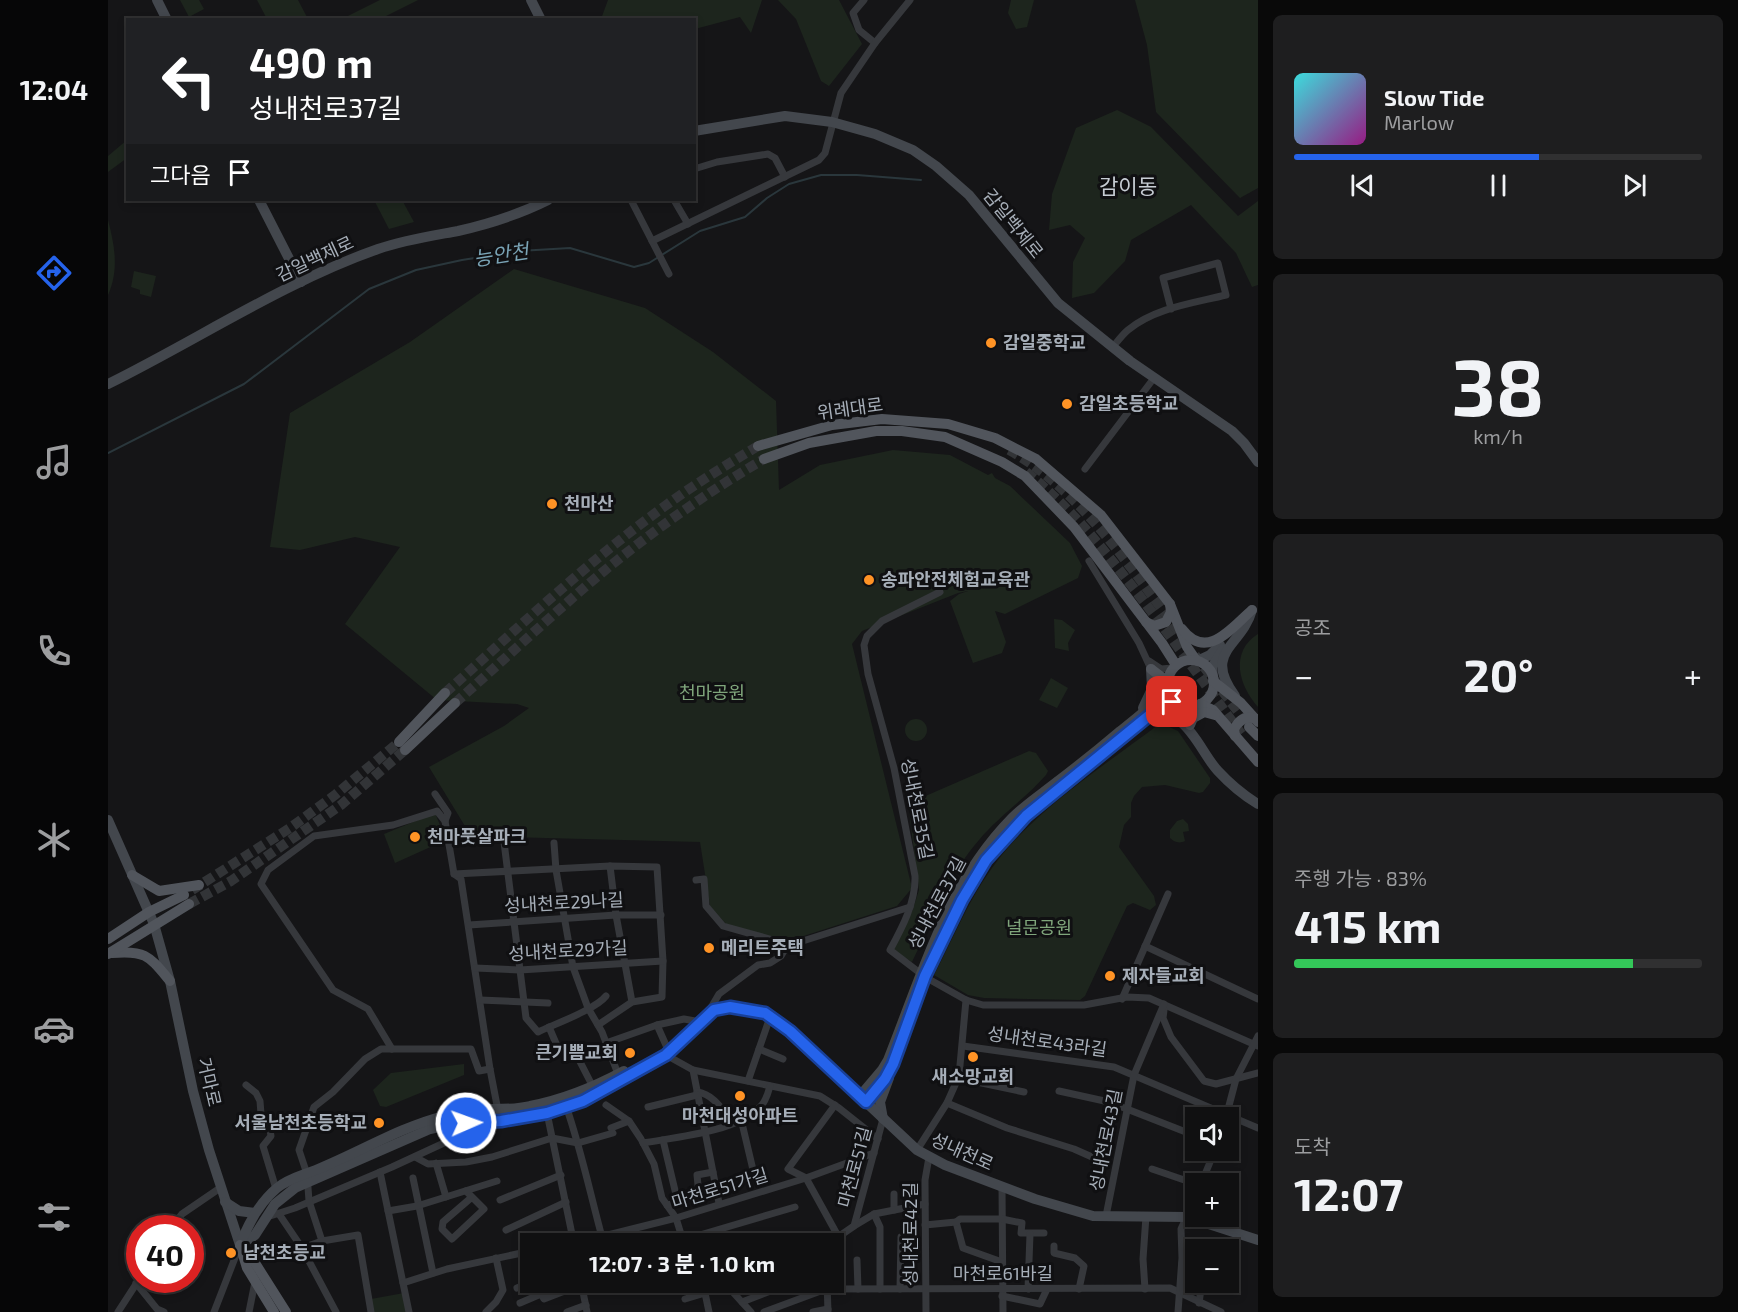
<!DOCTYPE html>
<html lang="ko">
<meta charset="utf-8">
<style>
body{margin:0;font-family:"Exo 2","Noto Sans KR",sans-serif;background:#1e1e1f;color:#f1f3f6;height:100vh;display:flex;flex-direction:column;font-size:22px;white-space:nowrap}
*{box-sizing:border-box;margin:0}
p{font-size:20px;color:#9c9d9f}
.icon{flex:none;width:33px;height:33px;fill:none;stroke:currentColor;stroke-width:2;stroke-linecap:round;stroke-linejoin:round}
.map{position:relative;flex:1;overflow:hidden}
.side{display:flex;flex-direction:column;gap:15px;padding:15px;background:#090909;width:480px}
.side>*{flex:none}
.hud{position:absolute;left:18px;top:18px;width:570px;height:183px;border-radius:0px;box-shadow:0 3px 9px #0003,0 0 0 2px #303031;background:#202124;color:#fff;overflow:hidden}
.tools{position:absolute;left:1077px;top:1107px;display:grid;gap:12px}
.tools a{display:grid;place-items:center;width:54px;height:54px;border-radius:0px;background:#101011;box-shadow:0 3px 9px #0003,0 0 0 2px #303031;font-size:30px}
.speed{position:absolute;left:18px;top:1215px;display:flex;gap:12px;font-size:30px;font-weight:700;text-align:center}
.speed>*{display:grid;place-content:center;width:78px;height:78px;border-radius:50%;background:#101011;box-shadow:0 3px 9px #0003,0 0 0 2px #303031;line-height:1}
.speed .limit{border:9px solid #d22;background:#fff;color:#111}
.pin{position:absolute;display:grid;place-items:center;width:51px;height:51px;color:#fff;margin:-26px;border-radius:12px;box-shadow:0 3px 9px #0006}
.me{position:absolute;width:66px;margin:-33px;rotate:88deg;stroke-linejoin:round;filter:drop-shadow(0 0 4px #0008)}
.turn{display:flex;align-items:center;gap:21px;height:126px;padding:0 24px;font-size:27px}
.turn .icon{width:78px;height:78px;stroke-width:2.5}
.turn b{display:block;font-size:42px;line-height:51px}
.then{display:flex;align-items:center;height:57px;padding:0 24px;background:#0003;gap:12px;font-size:22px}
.big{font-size:45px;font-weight:700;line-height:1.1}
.side .widget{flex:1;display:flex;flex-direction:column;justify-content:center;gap:9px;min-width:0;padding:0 21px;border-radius:9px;background:#1e1e1f}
.side .dial{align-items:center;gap:0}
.dial b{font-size:78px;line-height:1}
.song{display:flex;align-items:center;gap:18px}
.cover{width:72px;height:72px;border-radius:9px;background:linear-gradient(135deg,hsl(180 70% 55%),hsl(310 70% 35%))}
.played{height:6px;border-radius:3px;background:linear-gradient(90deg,#2563eb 60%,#303031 60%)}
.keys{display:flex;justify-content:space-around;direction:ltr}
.heat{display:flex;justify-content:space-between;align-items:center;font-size:33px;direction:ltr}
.charge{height:9px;border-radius:4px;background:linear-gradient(90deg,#34c759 83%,#303031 0)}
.trip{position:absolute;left:412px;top:1233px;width:324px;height:60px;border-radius:0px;background:#101011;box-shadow:0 3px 9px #0003,0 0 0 2px #303031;font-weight:700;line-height:60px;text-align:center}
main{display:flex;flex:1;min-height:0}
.tab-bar{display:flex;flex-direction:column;width:108px;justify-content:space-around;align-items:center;background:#060607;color:#9c9d9f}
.tab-bar .icon{width:42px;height:42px}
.tab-bar .current{color:#2563eb}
.tab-bar b{font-size:27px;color:#f1f3f6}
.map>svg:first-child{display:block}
.green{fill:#1d251d}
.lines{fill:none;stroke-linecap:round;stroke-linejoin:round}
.stream{stroke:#2a373c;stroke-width:2}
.primary-tunnel{stroke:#323437;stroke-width:10;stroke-dasharray:10 5;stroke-linecap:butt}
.street{stroke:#36383c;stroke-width:7}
.secondary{stroke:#43474d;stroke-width:10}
.primary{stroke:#51555c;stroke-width:10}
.route-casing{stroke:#184099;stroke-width:15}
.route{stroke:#2563eb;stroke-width:10}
.poi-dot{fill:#ff9325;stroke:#101012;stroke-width:2}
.labels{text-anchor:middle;stroke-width:6;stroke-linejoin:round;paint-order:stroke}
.street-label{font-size:18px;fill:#a6aeb8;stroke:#101012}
.poi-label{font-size:18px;font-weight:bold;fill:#a6aeb8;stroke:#101012;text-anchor:start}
.park-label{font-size:18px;fill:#7fa57b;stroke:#101012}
.water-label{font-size:20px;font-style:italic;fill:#7aa4b6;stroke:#101012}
.quarter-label{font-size:21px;fill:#c7cdd4;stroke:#101012}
</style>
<main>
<nav class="tab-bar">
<b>12:04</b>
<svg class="icon current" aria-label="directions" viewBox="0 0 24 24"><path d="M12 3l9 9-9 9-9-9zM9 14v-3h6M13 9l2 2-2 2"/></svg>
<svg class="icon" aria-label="music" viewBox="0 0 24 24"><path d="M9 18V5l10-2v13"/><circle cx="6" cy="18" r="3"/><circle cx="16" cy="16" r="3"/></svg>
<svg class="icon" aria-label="phone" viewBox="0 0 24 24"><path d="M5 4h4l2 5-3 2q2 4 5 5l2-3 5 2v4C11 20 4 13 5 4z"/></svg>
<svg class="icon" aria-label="climate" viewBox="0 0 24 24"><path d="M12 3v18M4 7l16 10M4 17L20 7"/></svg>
<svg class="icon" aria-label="car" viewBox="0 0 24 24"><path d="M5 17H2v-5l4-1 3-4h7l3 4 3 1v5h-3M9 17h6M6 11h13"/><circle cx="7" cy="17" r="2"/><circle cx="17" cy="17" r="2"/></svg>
<svg class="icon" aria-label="filters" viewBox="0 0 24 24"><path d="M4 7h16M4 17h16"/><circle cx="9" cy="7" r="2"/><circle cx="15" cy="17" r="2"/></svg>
</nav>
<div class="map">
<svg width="1150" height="1312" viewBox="0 0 1150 1312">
<rect width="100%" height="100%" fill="#151517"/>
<g class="green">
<polygon points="72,0 91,0 96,9 81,17"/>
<polygon points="149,0 190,0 200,19 159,19"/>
<polygon points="272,0 310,0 272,19 234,19"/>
<polygon points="500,0 654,0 643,33 632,17 587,29 586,20 493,19"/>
<polygon points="670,0 731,0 754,44 721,86 713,81 688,19"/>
<polygon points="903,0 926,0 919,27 908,29 900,13"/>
<polygon points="1027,0 1150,0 1150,188 1132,198 1048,112 1039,45"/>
<polygon points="1009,110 1043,127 1130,216 1150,201 1150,285 1144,287 1128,253 1083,205 1023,240 1017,261 986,293 964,298 965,262 977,238 962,225 941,230 944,194 968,128"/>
<polygon points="19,140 19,158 0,172 0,156"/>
<polygon points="266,200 294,200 306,222 281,229"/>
<path d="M 0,220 C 7,247 11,270 0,295 Z"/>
<polygon points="406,269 537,308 605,352 668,401 671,490 712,465 785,450 842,455 880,475 884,473 887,478 902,486 962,543 974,566 970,578 897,614 887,611 898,642 894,653 865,663 842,601 851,594 860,591 850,593 754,631 744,644 804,888 789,906 680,941 667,939 618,924 602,906 592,842 363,836 321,767 396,726 421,708 409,704 329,700 237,624 292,547 247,537 192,550 162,547 182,413 302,342"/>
<polygon points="26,271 48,276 43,297 32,294 32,290 23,287"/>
<polygon points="946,619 954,620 967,630 960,643 961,651 947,648"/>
<path d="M 1150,634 L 1150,707 C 1131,686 1121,652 1150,634 Z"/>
<polygon points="943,678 960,688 949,708 931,700"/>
<circle cx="808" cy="730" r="11"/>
<path d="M 1050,725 L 1059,726 L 1070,731 L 1102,778 L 1102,783 L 1095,792 L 1091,793 L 1057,785 L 1034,787 L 1026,796 L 1023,803 L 1023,817 L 1016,825 L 1011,847 L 1046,896 L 1048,905 L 1042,910 L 1025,903 L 1019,906 L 977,996 L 972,1000 L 876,998 L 860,995 L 826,975 C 846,937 863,894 890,860 C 929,809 998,764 1050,725 Z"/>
<path d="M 921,751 L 928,753 L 940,771 L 938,775 C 918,798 891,816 871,840 C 841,874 824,921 804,962 L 785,950 L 805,909 L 811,890 L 801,811 L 806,801 Z"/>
<polygon points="327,813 338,840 287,863 276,834"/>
<path d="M 1075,819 L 1080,824 L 1081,831 L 1075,832 L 1077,841 C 1071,844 1066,842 1062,838 L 1062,830 L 1069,821 Z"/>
<polygon points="356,1064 356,1075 278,1107 272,1106 265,1090 283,1073"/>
<polygon points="296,1293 299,1312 265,1312 263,1299"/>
</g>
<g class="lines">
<polyline class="stream" points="0,453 136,384 261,289 308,270 354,260 411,251 462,248 526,267 541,263 592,231 637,217 659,198 681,184 713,175 749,175 813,180"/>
<g class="primary-tunnel">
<path d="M 901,450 C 973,490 1024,570 1073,635"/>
<path d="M 918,472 C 964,509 991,544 1027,590 C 1064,638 1099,687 1134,735"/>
<polyline points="1087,655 1141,726"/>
<path d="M 337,693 C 409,629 479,562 557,506 C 587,484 618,465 650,446"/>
<path d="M 347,703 C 390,665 433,625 477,587 C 533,539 593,496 656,459"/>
<polyline points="84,890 182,828 227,795 291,742"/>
<polyline points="81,904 123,881 233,805 297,750"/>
</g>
<g class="street">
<polyline points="756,0 745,13 751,30 767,43"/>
<polyline points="586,169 609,162 660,154 667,158 677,177"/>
<polyline points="523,200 561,274"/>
<polyline points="566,200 580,224"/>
<polyline points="544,241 711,160 717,153 733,93 767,43 802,0"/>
<path d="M 1004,348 C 1009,342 1014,335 1020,330 C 1046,308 1086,303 1118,295 L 1110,263 L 1055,278 L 1063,309"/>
<polyline points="977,469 1046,378"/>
<polyline points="981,561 1031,643 1043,669"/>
<polyline points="1041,661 1053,669 1065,668"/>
<polyline points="327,794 340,813 337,821 346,874 353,879 382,1069 392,1121"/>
<path d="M 396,842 L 418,1018 L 430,1032 C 447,1024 488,1009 498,996"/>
<polyline points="446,843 448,870 465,967 480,1008 494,1032 510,1074"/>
<polyline points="502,866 508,915 524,1002"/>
<polyline points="346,874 502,866 549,867 555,961 554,997 524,1002 490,1025"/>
<polyline points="588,880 596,879 598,906 615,926 672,942 679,946"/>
<polyline points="361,925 508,915 553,915"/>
<polyline points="1037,946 1150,999"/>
<polyline points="367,968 412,970 555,961"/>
<path d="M 812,973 L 782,950 C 794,928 808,902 807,876 L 786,768 L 760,674 L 756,645 L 759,636 L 774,621 L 832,592"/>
<polyline points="817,977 858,1000 875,1005 976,1005 1019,997 1041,998 1150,1046"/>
<polyline points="1014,999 1060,894"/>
<polyline points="372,1000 440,1003"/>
<polyline points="1056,1010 1055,1018 1063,1037 1096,1081 1108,1084 1150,1073"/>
<polyline points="601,1011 611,994 650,965 662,963 673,956 679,946 802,907"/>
<polyline points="549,1025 561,1052"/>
<polyline points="441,1027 450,1048 467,1052 484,1085"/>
<polyline points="498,1043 549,1025 576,1019 593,1022"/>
<polyline points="855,1046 1006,1067 1150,1128"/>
<polyline points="284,1049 260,1009 225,990 153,884 160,870 206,836 285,825 329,811 337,821"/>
<polyline points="651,1049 675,1059"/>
<polyline points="558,1055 585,1070 712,1096 731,1108 770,1139"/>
<polyline points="585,1070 611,1203"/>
<polyline points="850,1078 916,1092"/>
<polyline points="640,1081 662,1017"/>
<polyline points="138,1085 148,1093 152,1101 153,1114 162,1130 163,1136 155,1146 168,1189"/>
<polyline points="951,1091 1001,1102 1088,1136"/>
<path d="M 589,1092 C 606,1094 615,1111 625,1123"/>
<polyline points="839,1103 899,1128 966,1149 993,1161"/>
<polyline points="498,1105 521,1121 533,1139 546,1164 554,1198 568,1218 576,1244"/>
<polyline points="727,1105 680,1169 698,1178 730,1236"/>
<path d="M 458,1106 C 473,1149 482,1193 494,1237"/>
<polyline points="540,1107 589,1095"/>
<polyline points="439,1113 466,1244"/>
<polyline points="1118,1117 1128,1079 1150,1036"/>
<polyline points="633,1119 646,1174"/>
<polyline points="503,1128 521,1121"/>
<polyline points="555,1140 570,1203 559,1205"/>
<path d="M 535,1143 C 569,1137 628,1132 652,1107 C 658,1102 660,1093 662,1086"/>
<polyline points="809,1150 839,1103 851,1076 858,1000"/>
<polyline points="307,1157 320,1164 358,1162 384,1157 444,1138 470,1143 505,1133"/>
<polyline points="328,1163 338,1197"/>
<polyline points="1044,1169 1088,1184"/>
<polyline points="272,1172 301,1312"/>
<polyline points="305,1178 325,1273"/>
<polyline points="1093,1184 1107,1150"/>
<polyline points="590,1185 589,1175 605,1172"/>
<polyline points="894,1187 895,1312"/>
<polyline points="358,1191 376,1209 344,1239 334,1229 335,1222 364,1197"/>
<polyline points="786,1194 786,1210"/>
<polyline points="392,1200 453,1175"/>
<polyline points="280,1211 309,1206 389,1181"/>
<polyline points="171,1214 194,1248 228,1312"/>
<polyline points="766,1214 772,1227 772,1289"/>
<polyline points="998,1216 1026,1075 1056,1004"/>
<polyline points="159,1217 187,1208 284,1167 377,1124"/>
<polyline points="848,1222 855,1248 894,1262"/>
<polyline points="817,1225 848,1222 852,1219 894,1219 914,1223 913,1233 936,1233"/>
<polyline points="746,1226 766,1214 817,1204"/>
<polyline points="63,1228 74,1214 112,1188"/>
<polyline points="398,1230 458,1202"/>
<polyline points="575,1240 687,1207"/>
<polyline points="214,1241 201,1201 199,1174 191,1150 206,1107 225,1092 257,1059 273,1049 363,1049 371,1071 382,1069"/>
<polyline points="464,1244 568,1218 698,1178 766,1153"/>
<polyline points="508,1244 512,1241"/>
<polyline points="655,1244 670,1238 698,1244"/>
<polyline points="720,1244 746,1226 775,1119"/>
<polyline points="946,1246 946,1253 967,1258 976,1266 971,1289"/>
<polyline points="194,1248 214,1241 250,1235 263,1312"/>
<polyline points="749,1260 750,1289"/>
<polyline points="1074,1263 1088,1269"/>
<polyline points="473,1282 479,1312"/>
<polyline points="619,1282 622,1289 643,1312"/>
<polyline points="719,1282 720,1312"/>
<polyline points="28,1283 49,1309 56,1312"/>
<polyline points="295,1283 339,1269 423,1251"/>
<polyline points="409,1288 423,1282"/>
<polyline points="557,1289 562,1282"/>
<polyline points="792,1289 793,1237"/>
<polyline points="920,1289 922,1234"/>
<polyline points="1037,1289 1035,1259 1038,1216"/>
<polyline points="894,1296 932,1304 939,1289"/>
<polyline points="577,1299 597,1293 601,1312"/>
<polyline points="634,1302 686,1282"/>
<polyline points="412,1303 433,1294 436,1299 480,1282"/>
<polyline points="1091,1303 1094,1282"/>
<polyline points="10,1312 32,1278"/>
<polyline points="106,1312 132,1245"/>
<polyline points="141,1312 147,1282"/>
<polyline points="378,1312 388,1302 395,1290 388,1258"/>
<polyline points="459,1312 478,1305"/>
<polyline points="656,1312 718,1289 1062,1288 1113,1312"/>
<polyline points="705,1312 720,1309"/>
<polyline points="818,1312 817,1180 821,1157"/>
<polyline points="1070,1312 1074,1258 1073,1229 1088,1197"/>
</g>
<g class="secondary">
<polyline points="49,0 59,20"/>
<polyline points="423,0 433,20"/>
<polyline points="586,131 677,116 724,122 767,134 805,150 828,166 861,195 950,303 1022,361 1124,431 1136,443 1150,462"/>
<polyline points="151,200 193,282"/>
<path d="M 0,384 C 89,340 176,282 270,249 C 296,240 323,236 350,231 C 381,224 412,214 440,200"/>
<polyline points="1089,661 1102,655 1112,645"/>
<polyline points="1105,677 1104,667 1115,649"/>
<path d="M 1127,696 C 1094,651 1134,647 1144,610"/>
<polyline points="1035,708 1044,689 1043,669"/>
<path d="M 1042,718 C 1078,704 1091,751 1110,771 C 1122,784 1135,795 1150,804"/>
<polyline points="1034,722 1057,704 1068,701"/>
<polyline points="0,820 46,924 62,981 85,1091 101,1150 132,1245"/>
<path d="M 827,956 C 845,916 865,874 895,840 C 914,817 938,800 961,781"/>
<path d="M 752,1096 L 774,1070 L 780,1060 C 814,975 838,885 904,818 C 918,804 935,793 950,781 C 971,765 991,749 1011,732 C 1029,718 1048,704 1060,684"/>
<polyline points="775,1119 772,1102 781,1078 781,1072"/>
<polyline points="117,1202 131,1211 147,1213"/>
<polyline points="132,1245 147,1235 167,1204 187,1188 322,1129 345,1124 392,1121 439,1113 475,1101 558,1055 606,1010 622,1007 657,1013 682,1031 809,1150 837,1165 927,1199 985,1216 1079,1217 1150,1240"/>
<path d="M 132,1245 C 140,1224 151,1203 169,1188 C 181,1178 196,1175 210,1169 C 252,1152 292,1127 336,1116 C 348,1114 361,1109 372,1109 C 389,1109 405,1110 422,1106 C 454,1100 488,1086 516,1071"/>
</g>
<g class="primary">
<polyline points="650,446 724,425 774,419 840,424 887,438 928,459 993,515 1062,604 1079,647 1088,660"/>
<polyline points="656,459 701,443 768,431 794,431 837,437 894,462 917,476 966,527 1054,643 1068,665"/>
<polyline points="1038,622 1046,626 1058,622 1063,612 1062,604"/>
<path d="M 1074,629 C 1099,662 1124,627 1144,610"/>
<circle cx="1083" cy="683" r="23"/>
<polyline points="1043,669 1060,682"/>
<polyline points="1105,681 1133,703 1150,722"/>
<polyline points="1092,704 1105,710 1150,762"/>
<polyline points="1082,725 1085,718 1096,712 1107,715"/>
<polyline points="1141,727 1150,736"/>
<path d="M 1127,736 L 1126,729 C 1131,720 1138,715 1148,719"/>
<polyline points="291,742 337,693"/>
<polyline points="297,750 347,703"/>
<polyline points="24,875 51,891 91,885"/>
<polyline points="0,939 41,912 76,895"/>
<path d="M 4,953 C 38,950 41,956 62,981"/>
<polyline points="0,954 81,904"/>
<polyline points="132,1245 147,1263 178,1312"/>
<polyline points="133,1248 139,1268 166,1312"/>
</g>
</g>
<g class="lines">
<g class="route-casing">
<polyline id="route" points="358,1123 393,1121 439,1113 475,1101 558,1055 606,1010 622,1007 657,1013 682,1031 758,1102 777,1079 785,1064 817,976 854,900 878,860 918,816 1048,710 1064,702"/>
</g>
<use href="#route" class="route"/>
</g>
<g class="poi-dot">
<circle cx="883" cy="343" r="6"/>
<circle cx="959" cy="404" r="6"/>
<circle cx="444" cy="504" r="6"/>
<circle cx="761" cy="580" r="6"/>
<circle cx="307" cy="837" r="6"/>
<circle cx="601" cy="948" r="6"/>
<circle cx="1002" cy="976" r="6"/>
<circle cx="522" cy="1053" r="6"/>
<circle cx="865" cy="1057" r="6"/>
<circle cx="632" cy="1096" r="6"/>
<circle cx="271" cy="1123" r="6"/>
<circle cx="123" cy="1253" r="6"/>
</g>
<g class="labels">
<g class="street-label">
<text transform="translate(905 224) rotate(51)" y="6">감일백제로</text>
<text transform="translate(207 259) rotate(-25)" y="6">감일백제로</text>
<text transform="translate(742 409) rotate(-8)" y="6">위례대로</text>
<text transform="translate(809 809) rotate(79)" y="6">성내천로35길</text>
<text transform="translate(456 903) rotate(-3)" y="6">성내천로29나길</text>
<text transform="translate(829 903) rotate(-62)" y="6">성내천로37길</text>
<text transform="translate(460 951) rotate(-3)" y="6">성내천로29가길</text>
<text transform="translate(939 1042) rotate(8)" y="6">성내천로43라길</text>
<text transform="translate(101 1082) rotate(77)" y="6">거마로</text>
<text transform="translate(998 1140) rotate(-79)" y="6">성내천로43길</text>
<text transform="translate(854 1152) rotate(24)" y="6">성내천로</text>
<text transform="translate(747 1167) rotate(-75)" y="6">마천로51길</text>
<text transform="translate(612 1189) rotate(-17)" y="6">마천로51가길</text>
<text transform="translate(803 1234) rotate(-90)" y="6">성내천로42길</text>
<text x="895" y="1280">마천로61바길</text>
</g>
<g class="poi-label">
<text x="895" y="349">감일중학교</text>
<text x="971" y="410">감일초등학교</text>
<text x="456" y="510">천마산</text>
<text x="773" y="586">송파안전체험교육관</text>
<text x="319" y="843">천마풋살파크</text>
<text x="613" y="954">메리트주택</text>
<text x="1014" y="982">제자들교회</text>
<text x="510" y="1059" text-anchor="end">큰기쁨교회</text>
<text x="865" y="1083" text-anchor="middle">새소망교회</text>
<text x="632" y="1122" text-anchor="middle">마천대성아파트</text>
<text x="259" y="1129" text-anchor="end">서울남천초등학교</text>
<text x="135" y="1259">남천초등교</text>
</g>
<g class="park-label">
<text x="604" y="699">천마공원</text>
<text x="931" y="934">널문공원</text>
</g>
<g class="water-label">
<text transform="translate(393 255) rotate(-9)" y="7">능안천</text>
</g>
<g class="quarter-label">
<text x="1020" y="194">감이동</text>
</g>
</g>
</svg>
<div class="tools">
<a><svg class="icon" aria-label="sound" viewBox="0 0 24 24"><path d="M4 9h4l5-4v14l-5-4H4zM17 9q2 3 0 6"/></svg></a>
<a>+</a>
<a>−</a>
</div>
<div class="speed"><div class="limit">40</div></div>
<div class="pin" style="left:1064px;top:702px;background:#d93025"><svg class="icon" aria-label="arrive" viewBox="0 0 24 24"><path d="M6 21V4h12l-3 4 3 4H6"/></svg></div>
<svg class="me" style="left:358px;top:1123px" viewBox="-20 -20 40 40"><circle r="17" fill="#2563eb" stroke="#fff" stroke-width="3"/><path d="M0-11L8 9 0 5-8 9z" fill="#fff"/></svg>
<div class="trip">12:07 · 3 분 · 1.0 km</div>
<div class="hud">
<div class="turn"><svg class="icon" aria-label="left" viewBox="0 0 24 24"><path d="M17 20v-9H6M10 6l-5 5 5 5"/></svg><div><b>490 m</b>성내천로37길</div></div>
<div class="then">그다음<svg class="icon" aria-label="arrive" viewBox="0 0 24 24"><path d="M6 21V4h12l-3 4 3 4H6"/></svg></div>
</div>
</div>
<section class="side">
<div class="widget">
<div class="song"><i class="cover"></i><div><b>Slow Tide</b><p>Marlow</p></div></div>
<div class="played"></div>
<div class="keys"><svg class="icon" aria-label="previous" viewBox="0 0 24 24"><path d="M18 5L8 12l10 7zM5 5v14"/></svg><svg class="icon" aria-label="pause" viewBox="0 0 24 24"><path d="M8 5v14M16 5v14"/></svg><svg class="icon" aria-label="next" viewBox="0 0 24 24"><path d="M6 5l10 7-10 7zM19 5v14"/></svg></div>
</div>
<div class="widget dial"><b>38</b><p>km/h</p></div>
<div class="widget"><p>공조</p>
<div class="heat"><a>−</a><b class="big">20°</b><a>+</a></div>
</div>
<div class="widget"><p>주행 가능 · 83%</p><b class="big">415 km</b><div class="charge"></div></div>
<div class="widget"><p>도착</p><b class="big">12:07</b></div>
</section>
</main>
